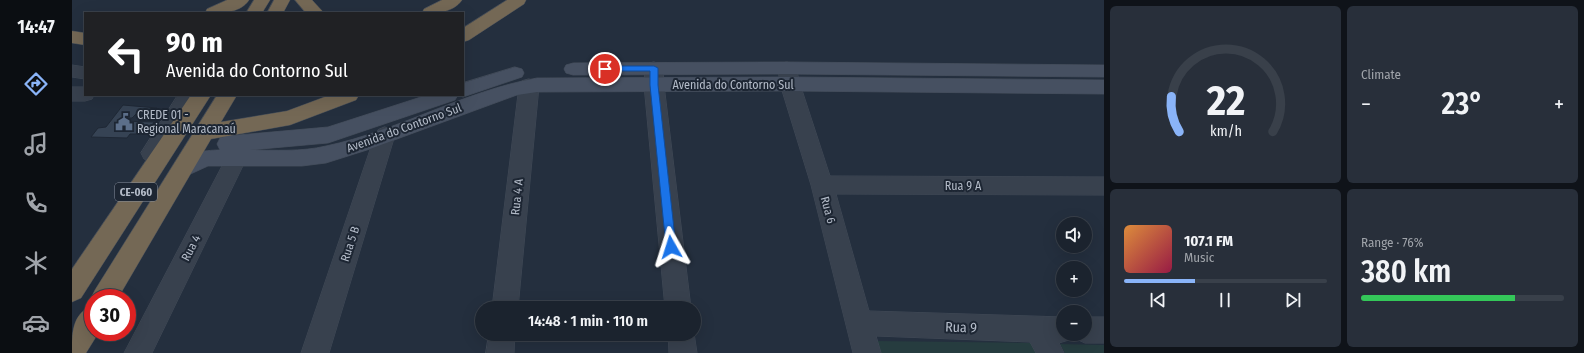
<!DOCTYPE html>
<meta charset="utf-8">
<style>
body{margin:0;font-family:"Fira Sans Condensed",sans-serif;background:#282f3a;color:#f1f3f6;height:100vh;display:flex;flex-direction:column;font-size:15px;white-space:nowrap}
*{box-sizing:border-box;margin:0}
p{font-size:13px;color:#a0a4aa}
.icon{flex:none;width:22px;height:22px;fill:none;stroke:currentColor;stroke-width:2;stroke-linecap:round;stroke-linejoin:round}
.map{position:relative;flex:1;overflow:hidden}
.details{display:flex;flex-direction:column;gap:6px;padding:6px;background:#0f1319;width:480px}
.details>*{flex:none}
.top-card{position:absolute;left:12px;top:12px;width:380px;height:84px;border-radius:0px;box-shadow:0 4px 16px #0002,0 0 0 1px #39404a;background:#202124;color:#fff;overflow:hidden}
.fabs{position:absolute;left:984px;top:217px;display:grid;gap:8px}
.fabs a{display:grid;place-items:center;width:36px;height:36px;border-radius:50%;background:#1b232e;box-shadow:0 4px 16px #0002,0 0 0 1px #39404a;font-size:20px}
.speed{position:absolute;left:12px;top:289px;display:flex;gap:8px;font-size:20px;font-weight:700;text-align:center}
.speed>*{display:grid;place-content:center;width:52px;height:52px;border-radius:50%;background:#1b232e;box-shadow:0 4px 16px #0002,0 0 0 1px #39404a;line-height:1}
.speed .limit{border:6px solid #d22;background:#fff;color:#111}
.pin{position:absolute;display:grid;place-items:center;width:34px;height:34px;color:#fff;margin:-17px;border:2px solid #fff;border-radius:50%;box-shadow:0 1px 4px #0007}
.me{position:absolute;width:44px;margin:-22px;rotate:354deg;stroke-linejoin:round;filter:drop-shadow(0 0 3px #0008)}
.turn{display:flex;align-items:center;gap:14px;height:84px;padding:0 16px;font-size:18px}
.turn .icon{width:52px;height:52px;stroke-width:2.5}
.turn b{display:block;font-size:28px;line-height:34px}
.big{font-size:30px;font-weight:600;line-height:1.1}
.details .card{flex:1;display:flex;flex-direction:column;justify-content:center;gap:6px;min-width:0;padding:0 14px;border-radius:6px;background:#282f3a}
.details .dial{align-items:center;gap:0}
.dial svg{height:104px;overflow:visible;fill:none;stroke:#39404a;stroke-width:7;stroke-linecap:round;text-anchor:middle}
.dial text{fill:#f1f3f6;stroke:none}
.song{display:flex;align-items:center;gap:12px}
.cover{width:48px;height:48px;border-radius:6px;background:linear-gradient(135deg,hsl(30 70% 55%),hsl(340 70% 35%))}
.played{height:4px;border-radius:2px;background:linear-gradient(90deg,#8ab4f8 35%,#39404a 35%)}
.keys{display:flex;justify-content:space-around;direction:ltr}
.heat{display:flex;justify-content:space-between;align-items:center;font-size:22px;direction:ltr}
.charge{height:6px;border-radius:3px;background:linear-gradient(90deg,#34c759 76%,#39404a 0)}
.details .tiles{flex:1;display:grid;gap:6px;grid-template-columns:repeat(2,1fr)}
.trip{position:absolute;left:403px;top:301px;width:226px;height:40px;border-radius:20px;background:#1b232e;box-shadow:0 4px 16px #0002,0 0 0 1px #39404a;font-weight:600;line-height:40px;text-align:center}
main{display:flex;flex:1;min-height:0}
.tabs{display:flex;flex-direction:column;width:72px;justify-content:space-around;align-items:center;background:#0b0e12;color:#a0a4aa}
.tabs .icon{width:28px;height:28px}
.tabs .active{color:#8ab4f8}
.tabs b{font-size:18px;color:#f1f3f6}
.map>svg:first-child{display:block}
.green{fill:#263c3f}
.building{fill:#364354;stroke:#1f2835}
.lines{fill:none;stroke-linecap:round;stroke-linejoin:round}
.street-casing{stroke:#414a57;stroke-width:1}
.secondary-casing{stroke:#414a57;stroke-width:1}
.highway-casing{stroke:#434c59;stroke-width:1}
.street{fill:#38414e;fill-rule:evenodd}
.secondary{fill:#465061;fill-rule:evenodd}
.highway{fill:#746855;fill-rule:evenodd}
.route{fill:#1a73e8;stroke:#114b97}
.labels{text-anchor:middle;stroke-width:4;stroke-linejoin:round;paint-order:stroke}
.shield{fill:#1d2633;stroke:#878f9c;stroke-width:1}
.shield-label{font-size:11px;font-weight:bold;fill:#b4bcc9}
.street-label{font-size:12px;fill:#b4bcc9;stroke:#1d2633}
.poi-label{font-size:12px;fill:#b4bcc9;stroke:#1d2633;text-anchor:start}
.near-street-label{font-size:14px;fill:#b4bcc9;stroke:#1d2633}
</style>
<main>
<nav class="tabs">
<b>14:47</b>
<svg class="icon active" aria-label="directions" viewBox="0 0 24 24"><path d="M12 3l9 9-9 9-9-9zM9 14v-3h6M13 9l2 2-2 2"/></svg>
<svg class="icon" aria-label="music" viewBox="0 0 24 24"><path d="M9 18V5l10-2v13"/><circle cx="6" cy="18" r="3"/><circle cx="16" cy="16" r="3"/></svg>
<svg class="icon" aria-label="phone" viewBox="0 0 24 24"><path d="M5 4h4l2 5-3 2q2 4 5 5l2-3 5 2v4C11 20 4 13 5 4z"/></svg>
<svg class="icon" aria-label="climate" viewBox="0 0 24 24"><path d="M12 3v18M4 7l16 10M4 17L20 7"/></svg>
<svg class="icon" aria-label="car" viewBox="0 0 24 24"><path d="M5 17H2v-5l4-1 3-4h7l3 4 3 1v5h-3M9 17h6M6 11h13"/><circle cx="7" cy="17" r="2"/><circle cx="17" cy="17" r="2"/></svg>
</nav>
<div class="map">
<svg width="1032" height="353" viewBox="0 0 1032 353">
<rect width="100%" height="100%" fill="#242f3e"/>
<g class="green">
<polygon points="804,341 960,343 965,353 808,353"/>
<polygon points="988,344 1032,345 1032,353 993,353"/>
</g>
<polygon class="building" points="51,105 85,108 80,114 64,114 60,118 51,118 49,121 82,122 77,130 67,130 64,134 58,134 55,138 19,137 26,128 34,127"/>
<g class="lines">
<g class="street-casing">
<g id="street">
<polygon points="582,62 589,64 591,68 592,85 619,308 593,308 572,85 573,68 575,64"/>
<polygon points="715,62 722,64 724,68 728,84 758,176 1032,177 1032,195 764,194 797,311 991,317 991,334 1013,334 1013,317 1032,317 1032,343 1013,343 1004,339 1002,335 1000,339 987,343 992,353 964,353 958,342 804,336 809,353 781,353 739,185 708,84 706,68 708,64"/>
<polygon points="0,65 13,67 13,79 0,77"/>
<polygon points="457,79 464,81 467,86 446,308 420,308 447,86 450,81"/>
<polygon points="0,87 13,87 13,95 22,95 20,99 13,101 0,101"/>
<polygon points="106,95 126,95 88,159 80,161 72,159 69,153"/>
<polygon points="313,127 320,130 323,135 257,353 229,353 303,135 306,130"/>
<polygon points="172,135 179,137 182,143 80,353 52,353 162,143 165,137"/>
<polygon points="622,333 625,353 597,353 596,334"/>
<polygon points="417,334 443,334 442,353 414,353"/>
</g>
</g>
<g class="secondary-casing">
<g id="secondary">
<polygon points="715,62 1032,65 1032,77 715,74 501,75 494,73 492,69 494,65 501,63"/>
<path d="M 443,67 L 450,69 L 452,73 L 450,77 L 391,97 L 386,95 L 383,100 L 256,143 L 178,150 C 203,150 229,152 254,146 C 326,131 392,91 465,78 L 718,77 L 1032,80 L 1032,94 L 718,91 L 465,92 L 445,95 L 295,150 L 254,163 L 230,166 L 136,166 L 112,177 L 104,175 L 101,169 C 110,153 132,150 148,150 L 145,144 L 148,138 L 155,136 L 256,127 L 355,95 L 391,95 L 391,83 Z"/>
</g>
</g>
<g class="highway-casing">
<g id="highway">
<path d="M 155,0 L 177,0 C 168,14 147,13 133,13 L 135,9 Z"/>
<polygon points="182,0 198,0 190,13 174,13"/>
<polygon points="202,0 218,0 211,13 195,13"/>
<polygon points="223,0 240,0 252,13 234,13"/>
<path d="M 370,0 L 390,0 C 381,13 364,13 350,13 L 352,9 Z"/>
<polygon points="435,0 454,0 452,4 397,40 391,42 391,28"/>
<polygon points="0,31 13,33 13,45 0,43"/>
<polygon points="119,95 139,95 9,298 0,302 0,269"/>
<polygon points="145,95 165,95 149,122 215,111 258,95 287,95 284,100 218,125 139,139 46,298 21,298 21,302 19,298 23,290"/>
<path d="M 21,305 L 21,332 L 27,332 L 14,353 L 0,353 C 0,332 0,314 21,305 Z"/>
</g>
</g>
<use href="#street" class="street"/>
<use href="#secondary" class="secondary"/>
<use href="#highway" class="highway"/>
</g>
<polygon class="route" points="533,66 582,66 586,68 586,85 604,247 602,250 599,251 595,250 594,247 578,85 578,71 530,71 530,67"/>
<defs>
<g id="civic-bare" transform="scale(1.38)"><path d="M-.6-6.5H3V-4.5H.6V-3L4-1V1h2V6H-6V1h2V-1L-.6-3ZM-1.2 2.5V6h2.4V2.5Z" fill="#5c6f8a" stroke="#1d2633" stroke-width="2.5" paint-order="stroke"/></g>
</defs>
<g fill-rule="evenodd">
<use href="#civic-bare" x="52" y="122"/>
</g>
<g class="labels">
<rect class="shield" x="43" y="183" width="42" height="18" rx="3"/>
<g class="shield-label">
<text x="64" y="196">CE-060</text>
</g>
<g class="street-label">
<text x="661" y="89">Avenida do Contorno Sul</text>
<text transform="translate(332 128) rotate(-20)" y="4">Avenida do Contorno Sul</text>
<text x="891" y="190">Rua 9 A</text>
<text transform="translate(445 197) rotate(-84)" y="4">Rua 4 A</text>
<text transform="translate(756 210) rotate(75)" y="4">Rua 6</text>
<text transform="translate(278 244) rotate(-72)" y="4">Rua 5 B</text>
<text transform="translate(119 248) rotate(-63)" y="4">Rua 4</text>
</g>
<g class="poi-label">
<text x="65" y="119">CREDE 01 -<tspan x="65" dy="14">Regional Maracanaú</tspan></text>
</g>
<g class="near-street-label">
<text transform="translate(889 327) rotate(2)" y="5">Rua 9</text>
</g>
</g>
</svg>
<div class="fabs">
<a><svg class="icon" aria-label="sound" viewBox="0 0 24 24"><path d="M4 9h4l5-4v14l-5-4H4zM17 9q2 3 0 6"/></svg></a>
<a>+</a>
<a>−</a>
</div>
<div class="speed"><div class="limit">30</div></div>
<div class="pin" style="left:533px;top:69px;background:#d93025"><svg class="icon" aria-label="arrive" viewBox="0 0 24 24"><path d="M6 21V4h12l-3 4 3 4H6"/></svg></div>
<svg class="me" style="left:599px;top:247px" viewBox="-20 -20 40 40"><path d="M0-17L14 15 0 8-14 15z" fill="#1a73e8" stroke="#fff" stroke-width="4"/></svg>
<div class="trip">14:48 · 1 min · 110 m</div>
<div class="top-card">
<div class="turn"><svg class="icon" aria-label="left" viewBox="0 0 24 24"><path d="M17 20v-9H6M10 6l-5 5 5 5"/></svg><div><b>90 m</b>Avenida do Contorno Sul</div></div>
</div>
</div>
<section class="details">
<div class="tiles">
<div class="card dial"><svg viewBox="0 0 100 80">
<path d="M14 69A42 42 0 1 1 86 69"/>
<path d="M14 69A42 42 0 0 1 8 42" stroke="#8ab4f8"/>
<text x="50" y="56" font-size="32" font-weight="700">22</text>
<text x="50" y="72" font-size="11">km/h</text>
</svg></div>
<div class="card"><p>Climate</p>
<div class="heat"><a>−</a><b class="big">23°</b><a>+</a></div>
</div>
<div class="card">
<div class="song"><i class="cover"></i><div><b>107.1 FM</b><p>Music</p></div></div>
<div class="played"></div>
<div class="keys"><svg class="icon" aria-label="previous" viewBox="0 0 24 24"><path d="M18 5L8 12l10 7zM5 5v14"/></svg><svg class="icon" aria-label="pause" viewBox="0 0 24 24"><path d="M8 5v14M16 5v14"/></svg><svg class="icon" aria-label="next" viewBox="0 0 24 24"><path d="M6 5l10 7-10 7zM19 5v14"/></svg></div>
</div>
<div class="card"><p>Range · 76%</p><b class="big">380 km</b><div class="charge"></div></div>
</div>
</section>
</main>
